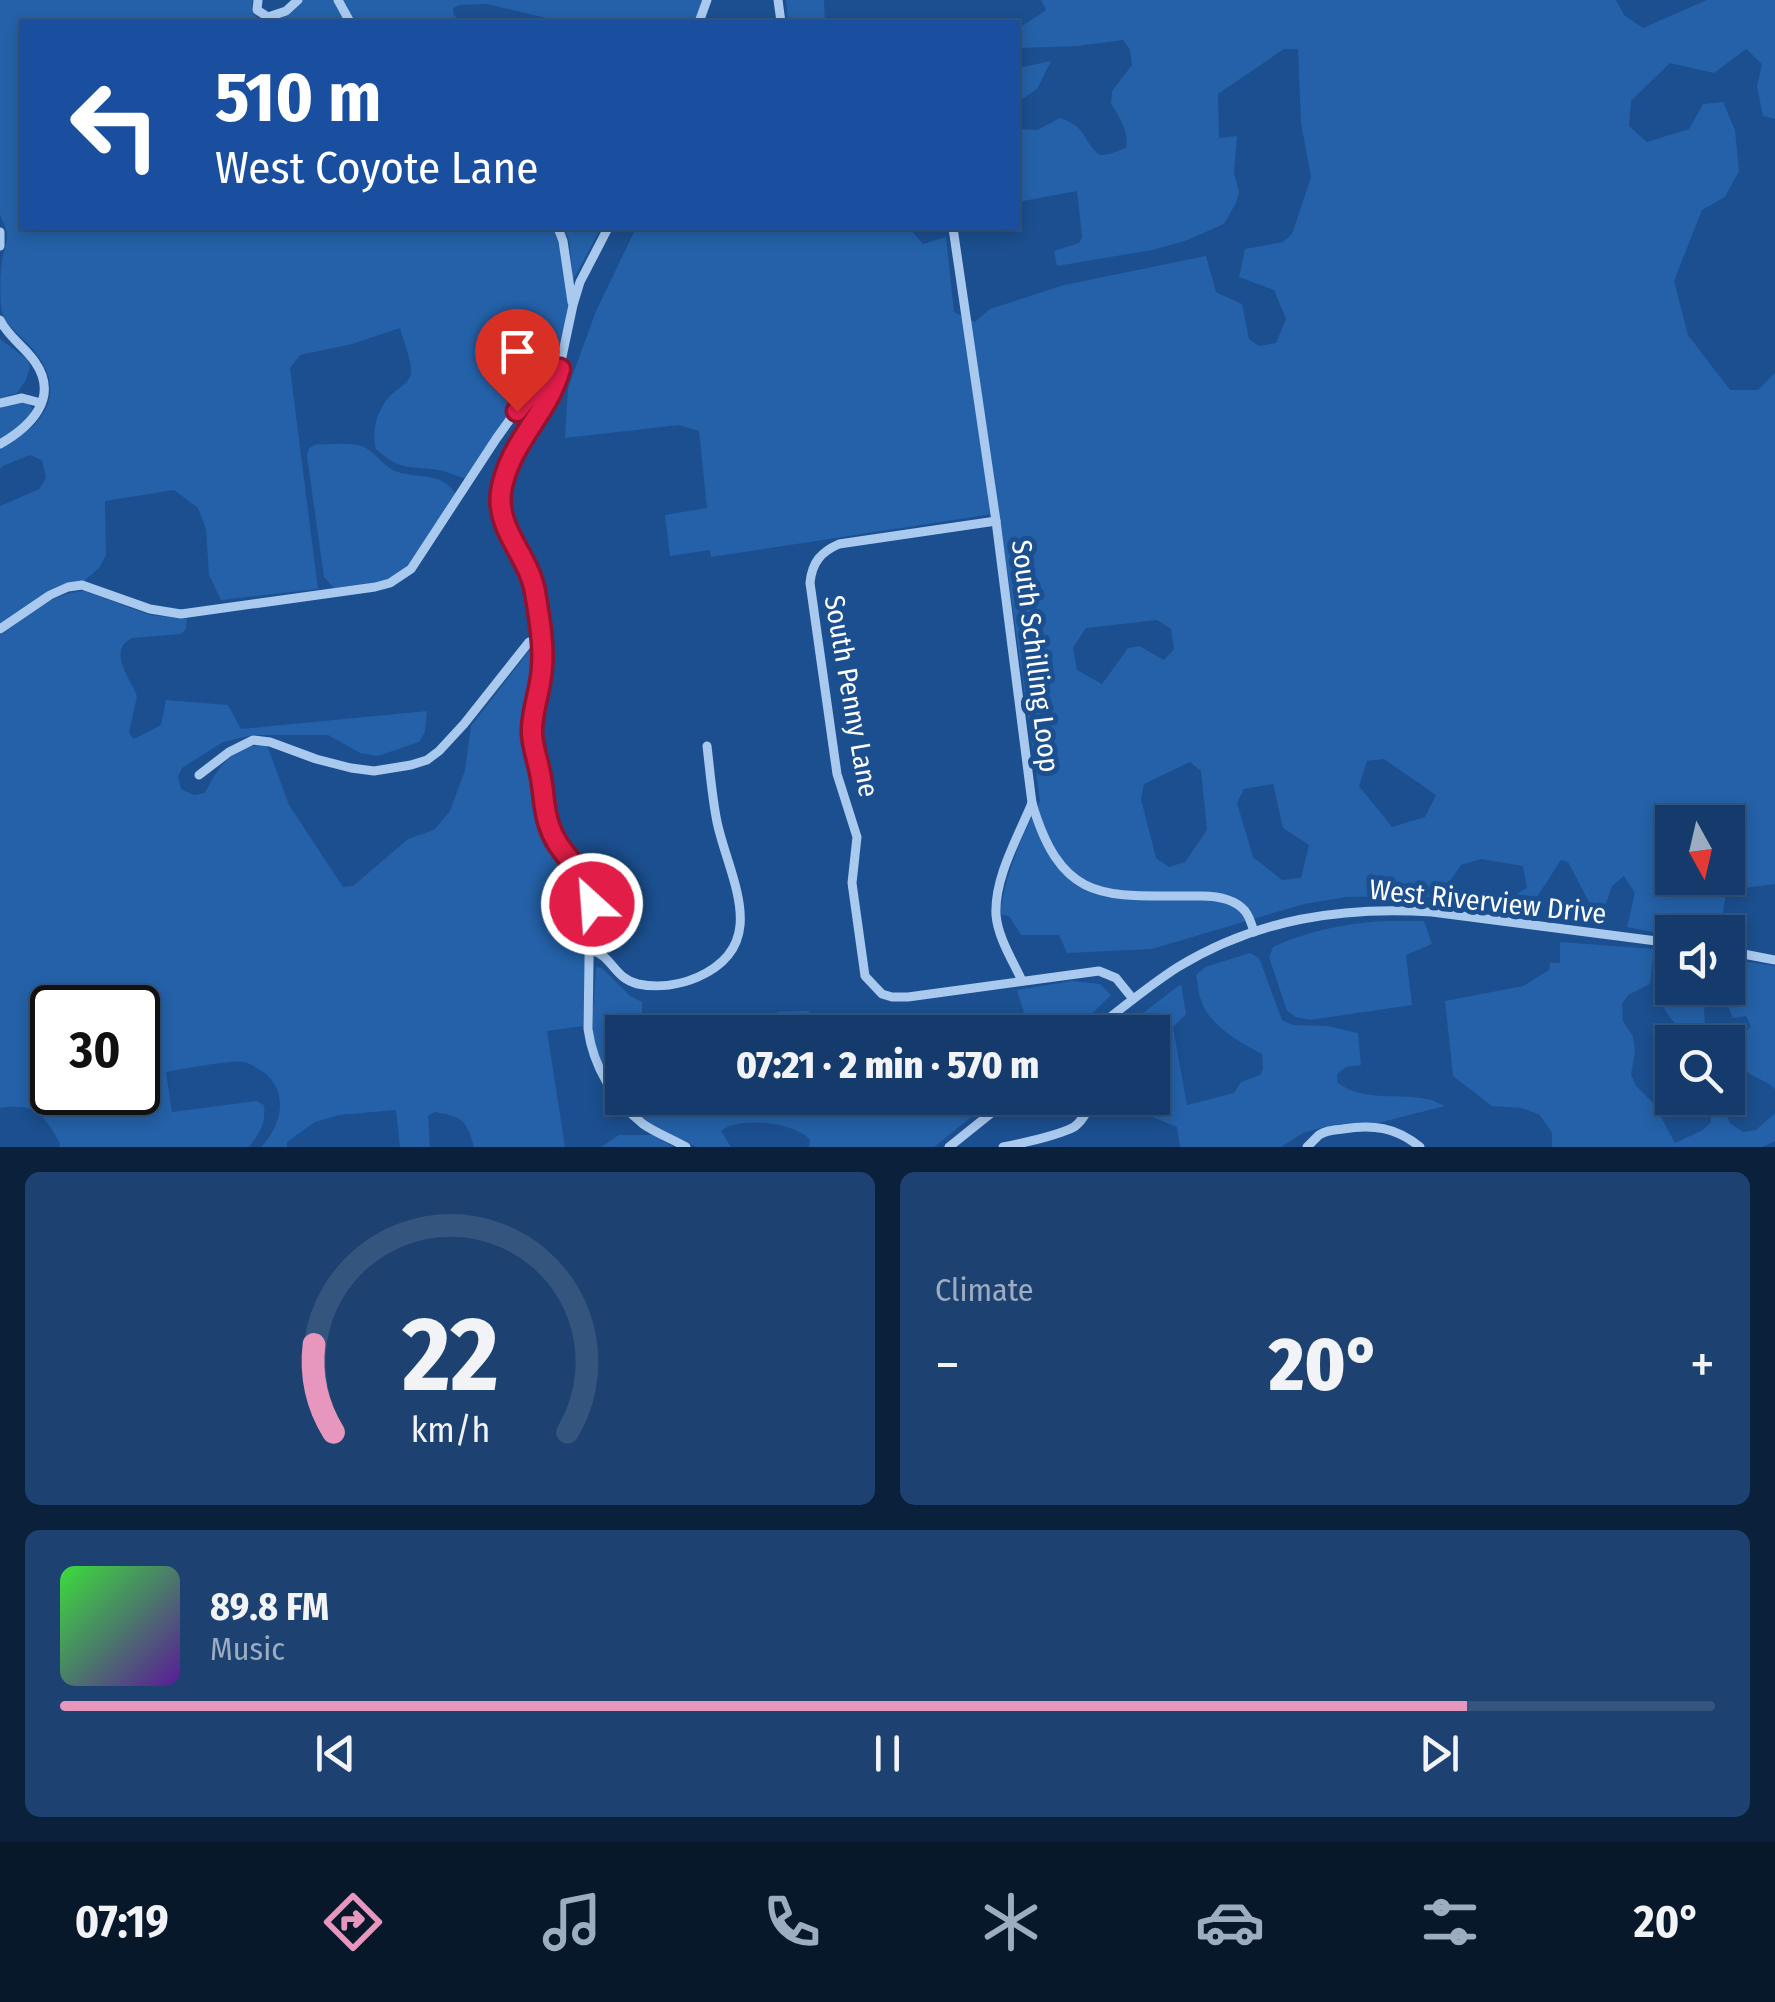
<!DOCTYPE html>
<meta charset="utf-8">
<style>
body{margin:0;font-family:"Fira Sans Condensed",sans-serif;background:#1d4271;color:#f1f3f6;height:100vh;display:flex;flex-direction:column;font-size:38px;white-space:nowrap}
*{box-sizing:border-box;margin:0}
p{font-size:32px;color:#9dadc1}
.icon{flex:none;width:55px;height:55px;fill:none;stroke:currentColor;stroke-width:2;stroke-linecap:round;stroke-linejoin:round}
.map{position:relative;height:1147px;overflow:hidden}
.sheet{display:flex;flex-direction:column;gap:25px;padding:25px;background:#0b203b;flex:1}
.sheet>*{flex:none}
.banner{position:absolute;left:20px;top:20px;width:1000px;height:210px;border-radius:0px;box-shadow:0 5px 15px #0003,0 0 0 2px #33557e;background:#1a4fa0;color:#fff;overflow:hidden}
.needle{width:65px;rotate:172deg}
.buttons{position:absolute;left:1655px;top:805px;display:grid;gap:20px}
.buttons a{display:grid;place-items:center;width:90px;height:90px;border-radius:0px;background:#143b6b;box-shadow:0 5px 15px #0003,0 0 0 2px #33557e;font-size:50px}
.speed{position:absolute;left:30px;top:985px;display:flex;gap:20px;font-size:50px;font-weight:700;text-align:center}
.speed>*{display:grid;place-content:center;width:130px;height:130px;border-radius:50%;background:#143b6b;box-shadow:0 5px 15px #0003,0 0 0 2px #33557e;line-height:1}
.speed .limit{border:5px solid #111;border-radius:15px;background:#fff;color:#111}
.pin{position:absolute;display:grid;place-items:center;width:85px;height:85px;color:#fff;margin:-102px -42px;border-radius:50% 50% 50% 0;rotate:-45deg;box-shadow:0 0 10px #0007}
.pin .icon{rotate:45deg}
.me{position:absolute;width:110px;margin:-55px;rotate:334deg;stroke-linejoin:round;filter:drop-shadow(0 0 8px #0008)}
.turn{display:flex;align-items:center;gap:35px;height:210px;padding:0 30px;font-size:45px}
.turn .icon{width:130px;height:130px;stroke-width:2.5}
.turn b{display:block;font-size:70px;line-height:85px}
.big{font-size:75px;font-weight:800;line-height:1.1}
.sheet .widget{flex:1;display:flex;flex-direction:column;justify-content:center;gap:15px;min-width:0;padding:0 35px;border-radius:15px;background:#1d4271}
.sheet .dial{align-items:center;gap:0}
.dial svg{height:260px;overflow:visible;fill:none;stroke:#33557e;stroke-width:7;stroke-linecap:round;text-anchor:middle}
.dial text{fill:#f1f3f6;stroke:none}
.song{display:flex;align-items:center;gap:30px}
.cover{width:120px;height:120px;border-radius:15px;background:linear-gradient(135deg,hsl(120 70% 55%),hsl(270 70% 35%))}
.played{height:10px;border-radius:5px;background:linear-gradient(90deg,#e797bd 85%,#33557e 85%)}
.keys{display:flex;justify-content:space-around;direction:ltr}
.heat{display:flex;justify-content:space-between;align-items:center;font-size:55px;direction:ltr}
.sheet .tiles{flex:1;display:grid;gap:25px;grid-template-columns:1fr 1fr}
.widget:last-child{grid-column:span 2}
.trip{position:absolute;left:605px;top:1015px;width:565px;height:100px;border-radius:0px;background:#143b6b;box-shadow:0 5px 15px #0003,0 0 0 2px #33557e;font-weight:800;line-height:100px;text-align:center}
.menu{display:flex;height:160px;justify-content:space-around;align-items:center;background:#08182b;color:#9dadc1}
.menu .icon{width:70px;height:70px}
.menu .on{color:#e797bd}
.menu b{font-size:45px;color:#f1f3f6}
.map>svg:first-child{display:block}
.green{fill:#2461a8;fill-rule:evenodd}
.lines{fill:none;stroke-linecap:round;stroke-linejoin:round}
.minor{stroke:#a9c9ee;stroke-width:9}
.route-casing{stroke:#92132f;stroke-width:25}
.route{stroke:#e11d48;stroke-width:18}
.labels{text-anchor:middle;stroke-width:10;stroke-linejoin:round;paint-order:stroke}
.street-label{font-size:28px;fill:#fff;stroke:#1b4f8f}
</style>
<div class="map">
<svg width="1775" height="1147" viewBox="0 0 1775 1147">
<rect width="100%" height="100%" fill="#1b4f8f"/>
<g class="green">
<path d="M 0,0 L 252,0 L 252,11 L 258,19 C 281,21 286,15 301,0 L 335,0 L 347,22 L 22,22 L 22,228 L 359,228 L 386,232 L 421,228 L 554,228 L 558,235 L 569,302 L 556,361 L 541,372 L 490,440 L 466,479 C 458,476 450,473 443,471 C 411,464 403,474 376,449 C 371,430 377,411 389,397 C 396,389 409,384 411,374 C 413,365 403,339 400,328 L 352,344 L 300,355 L 290,368 L 318,589 L 221,600 L 209,575 L 206,529 L 198,508 L 174,490 L 105,501 L 106,555 L 99,568 L 83,582 L 68,583 L 48,591 L 0,625 L 0,506 L 39,489 L 46,478 L 42,460 L 30,455 L 3,466 L 0,469 L 0,447 C 10,440 24,434 33,426 C 61,398 52,369 28,344 C 17,332 3,324 1,307 C 0,292 0,274 2,260 C 3,253 7,244 7,237 C 7,230 3,221 0,215 Z"/>
<polygon points="343,0 704,0 696,22 564,22 487,4 459,5 453,8 454,15 460,22 353,22"/>
<polygon points="786,0 824,0 825,22 788,22"/>
<path d="M 1041,0 L 1616,0 L 1624,15 L 1643,28 L 1707,0 L 1775,0 L 1775,119 L 1763,116 L 1757,86 L 1762,64 L 1746,49 L 1714,73 L 1670,63 L 1631,101 L 1629,126 L 1647,142 L 1689,129 L 1703,104 L 1723,102 L 1735,130 L 1739,171 L 1725,197 L 1702,210 L 1674,281 L 1688,335 L 1730,390 L 1758,390 L 1775,373 L 1775,884 L 1727,890 L 1719,932 L 1672,932 L 1672,936 L 1627,927 L 1635,893 L 1624,876 L 1612,886 L 1606,904 L 1591,906 L 1568,862 L 1561,860 L 1526,914 L 1512,911 L 1510,898 L 1527,888 L 1523,866 L 1481,859 L 1461,865 L 1450,881 L 1453,897 L 1449,901 L 1421,896 L 1346,897 L 1304,904 L 1152,949 L 1067,953 L 1059,935 L 1021,935 L 1009,916 L 1000,914 C 1006,873 1021,837 1040,801 L 999,513 L 711,557 L 710,550 L 670,556 L 665,515 L 707,508 L 699,431 L 679,425 L 565,438 L 568,388 L 596,311 L 636,228 L 909,228 L 923,244 L 946,237 L 954,312 L 975,322 L 990,309 L 1064,285 L 1206,256 L 1216,292 L 1242,304 L 1249,339 L 1259,346 L 1276,343 L 1286,319 L 1274,290 L 1239,277 L 1245,249 L 1283,242 L 1292,234 L 1311,177 L 1301,123 L 1298,49 L 1284,49 L 1218,94 L 1219,138 L 1237,136 L 1234,173 L 1239,192 L 1236,203 L 1224,224 L 1185,241 L 1152,250 L 1057,266 L 1054,251 L 1079,243 L 1082,237 L 1077,191 L 1018,202 L 1018,129 L 1037,130 L 1060,118 C 1088,127 1081,140 1100,155 L 1110,154 L 1126,148 C 1129,132 1120,117 1111,104 L 1112,91 L 1132,65 L 1130,50 L 1123,40 L 1078,46 L 1018,48 L 1018,29 L 1046,10 ZM 1157,620 L 1171,629 L 1174,649 L 1164,660 L 1139,646 L 1128,648 L 1102,684 L 1077,670 L 1073,648 L 1086,628 ZM 1384,759 L 1436,795 L 1425,817 L 1392,827 L 1359,786 L 1367,761 ZM 1190,762 L 1201,771 L 1207,830 L 1185,862 L 1169,867 L 1156,858 L 1141,799 L 1144,784 ZM 1273,784 L 1283,828 L 1309,845 L 1301,878 L 1282,880 L 1253,857 L 1237,803 L 1244,789 ZM 1672,822 L 1728,822 L 1728,878 L 1672,878 Z"/>
<polygon points="1051,61 1037,89 1018,102 1018,68"/>
<polygon points="563,228 601,228 573,280 569,240"/>
<polygon points="0,339 27,359 30,367 26,380 17,393 0,398"/>
<path d="M 22,402 L 29,404 L 32,408 C 29,424 13,431 0,439 L 0,407 Z"/>
<path d="M 317,444 C 330,445 346,442 358,445 C 374,448 382,467 398,472 C 420,479 444,472 456,495 L 408,566 L 389,580 L 334,588 L 324,577 L 307,456 L 309,448 Z"/>
<path d="M 84,591 L 150,615 L 187,619 L 186,629 L 181,634 L 133,638 C 106,649 130,678 137,696 L 129,733 L 134,739 L 161,725 L 166,700 L 228,705 L 241,729 L 427,711 L 425,732 L 419,742 L 378,756 L 360,753 L 328,735 L 253,735 L 223,742 L 182,768 L 178,777 L 181,789 L 194,795 L 205,793 C 218,766 235,743 267,745 L 289,805 L 343,887 L 353,886 L 408,839 L 434,830 L 450,811 L 465,770 L 471,726 L 532,647 L 538,644 C 539,672 528,696 528,722 C 527,741 533,759 536,777 C 538,792 539,809 543,824 C 552,858 582,871 587,906 L 583,1026 L 547,1031 L 565,1147 L 474,1147 C 466,1119 463,1117 435,1112 L 428,1116 L 430,1147 L 400,1147 L 396,1110 L 339,1115 L 315,1122 L 287,1142 L 287,1147 L 261,1147 C 284,1124 290,1086 257,1068 C 254,1066 247,1062 243,1062 C 230,1060 181,1069 166,1072 L 172,1112 L 256,1101 L 264,1105 C 266,1123 260,1133 249,1147 L 59,1147 L 60,1143 C 43,1114 36,1103 0,1108 L 0,635 C 26,617 51,593 84,591 ZM 52,1008 L 138,1008 L 138,1092 L 52,1092 Z"/>
<path d="M 1384,921 L 1424,921 L 1432,944 L 1406,955 L 1412,1005 L 1310,1020 L 1296,1017 L 1287,1011 L 1269,957 L 1273,947 C 1307,931 1347,923 1384,921 Z"/>
<polygon points="1560,942 1654,949 1650,984 1628,995 1622,1004 1623,1021 1633,1036 1635,1052 1631,1074 1636,1086 1654,1104 1675,1143 1703,1130 1711,1122 1710,1106 1719,1100 1730,1123 1743,1132 1756,1130 1775,1113 1775,1141 1762,1147 1552,1147 1552,1133 1540,1115 1522,1108 1492,1106 1453,1076 1445,1001 1523,986 1549,970 1550,963 1560,963"/>
<path d="M 1250,953 L 1259,958 L 1282,1020 L 1293,1025 L 1327,1026 L 1358,1033 L 1361,1065 L 1346,1067 L 1337,1074 L 1337,1082 C 1362,1103 1401,1092 1431,1100 C 1432,1100 1444,1106 1445,1106 L 1378,1123 L 1328,1126 L 1303,1133 L 1281,1147 L 1180,1147 L 1177,1127 L 1110,1100 L 1109,1098 L 1152,1098 L 1152,1032 L 1118,1032 L 1181,984 L 1186,1014 L 1173,1027 L 1187,1105 L 1234,1093 L 1241,1082 L 1260,1075 L 1263,1069 L 1262,1054 C 1241,1043 1208,1025 1201,1000 C 1198,993 1198,983 1196,975 L 1205,967 Z"/>
<path d="M 1672,956 L 1672,988 L 1713,988 L 1704,1010 L 1705,1026 L 1691,1032 L 1687,1041 C 1682,1031 1678,1028 1672,1020 C 1658,1003 1655,984 1659,963 Z"/>
<path d="M 1728,959 L 1775,966 L 1775,1089 C 1766,1080 1756,1079 1747,1072 C 1736,1065 1734,1045 1732,1034 L 1746,1031 L 1751,1027 L 1746,1016 L 1733,1018 L 1720,988 L 1728,988 Z"/>
<path d="M 596,967 L 602,968 L 630,996 L 642,1002 L 642,1032 L 622,1032 L 622,1097 C 616,1088 609,1080 604,1070 C 586,1040 595,1001 596,967 Z"/>
<polygon points="1072,981 1100,984 1111,995 1073,1032 1030,1032 1017,990"/>
<polygon points="808,1011 829,1032 768,1032 778,1012"/>
<path d="M 623,1098 L 841,1098 L 860,1109 L 881,1098 L 978,1098 L 980,1110 L 934,1147 L 809,1147 L 810,1140 C 796,1122 738,1116 721,1131 L 731,1147 L 696,1147 L 644,1120 Z"/>
<polygon points="619,1135 653,1135 674,1147 601,1147"/>
</g>
<g class="lines">
<g class="minor">
<polyline points="258,0 257,10 268,17 286,11 298,0"/>
<polyline points="338,0 350,22"/>
<polyline points="778,0 781,22"/>
<polyline points="699,22 707,0"/>
<polyline points="558,228 563,241 572,302"/>
<path d="M 608,228 L 580,282 L 573,305 L 557,380 L 519,442 L 507,469 L 500,509 L 503,522 L 525,560 L 533,583 L 538,611 L 543,664 L 532,735 L 541,773 L 548,824 L 559,847 L 582,874 L 590,893 L 588,1029 C 593,1066 614,1101 643,1124 C 656,1133 672,1139 686,1147"/>
<path d="M 953,228 L 996,521 L 1032,803 C 1063,908 1108,895 1201,896 C 1216,896 1234,898 1245,911 C 1249,916 1252,925 1254,932"/>
<polyline points="0,232 0,246"/>
<path d="M 0,320 C 8,337 25,347 35,362 C 60,398 30,427 0,444"/>
<polyline points="0,403 22,398 41,403"/>
<path d="M 996,521 L 839,544 C 821,552 812,562 810,583 L 837,774 L 857,837 L 852,883 L 865,976 L 882,994 L 892,997 L 908,997 L 1099,971 L 1116,978 L 1133,999"/>
<polyline points="0,629 50,595 68,587 82,585 150,609 181,614 375,587 390,583 411,569 496,439 537,382 545,374 560,369"/>
<polyline points="199,775 229,752 253,740 270,742 316,759 351,768 374,771 411,765 427,760 439,751 464,724 529,642 541,639"/>
<path d="M 590,950 C 613,955 613,978 638,984 C 658,988 680,985 698,977 C 772,944 729,878 717,822 C 712,797 710,771 707,746"/>
<polyline points="1728,951 1775,960"/>
<path d="M 1022,981 C 1013,961 998,938 996,915 C 994,878 1018,837 1032,803"/>
<path d="M 1091,1032 C 1120,1010 1148,986 1178,967 C 1257,919 1342,906 1432,912 L 1672,943"/>
<polyline points="949,1147 1010,1098"/>
<path d="M 1003,1147 C 1023,1143 1057,1136 1074,1127 C 1083,1121 1088,1109 1093,1100"/>
<path d="M 1307,1147 C 1311,1143 1315,1139 1319,1135 C 1326,1130 1334,1130 1343,1129 C 1372,1124 1396,1127 1420,1147"/>
</g>
</g>
<g class="lines">
<g class="route-casing">
<path id="route" d="M 517,411 L 546,374 L 560,369 C 548,414 509,442 501,492 C 496,530 529,556 535,592 C 539,616 544,643 542,667 C 541,688 533,707 532,728 C 531,743 537,757 540,773 C 544,790 543,808 549,825 C 559,858 587,867 592,904"/>
</g>
<use href="#route" class="route"/>
</g>
<g class="labels">
<g class="street-label">
<text transform="translate(1036 656) rotate(83)" y="10">South Schilling Loop</text>
<text transform="translate(852 696) rotate(80)" y="10">South Penny Lane</text>
<text transform="translate(1488 901) rotate(6)" y="10">West Riverview Drive</text>
</g>
</g>
</svg>
<div class="buttons">
<a><svg class="needle" viewBox="-14 -14 28 28"><path d="M0-13l5 13h-10z" fill="#e53935"/><path d="M0 13l5-13h-10z" fill="#9dadc1"/></svg></a>
<a><svg class="icon" aria-label="sound" viewBox="0 0 24 24"><path d="M4 9h4l5-4v14l-5-4H4zM17 9q2 3 0 6"/></svg></a>
<a><svg class="icon" aria-label="search" viewBox="0 0 24 24"><circle cx="10" cy="10" r="6"/><path d="M15 15l6 6"/></svg></a>
</div>
<div class="speed"><div class="limit">30</div></div>
<div class="pin" style="left:517px;top:411px;background:#d93025"><svg class="icon" aria-label="arrive" viewBox="0 0 24 24"><path d="M6 21V4h12l-3 4 3 4H6"/></svg></div>
<svg class="me" style="left:592px;top:904px" viewBox="-20 -20 40 40"><circle r="17" fill="#e11d48" stroke="#fff" stroke-width="3"/><path d="M0-11L8 9 0 5-8 9z" fill="#fff"/></svg>
<div class="trip">07:21 · 2 min · 570 m</div>
<div class="banner">
<div class="turn"><svg class="icon" aria-label="left" viewBox="0 0 24 24"><path d="M17 20v-9H6M10 6l-5 5 5 5"/></svg><div><b>510 m</b>West Coyote Lane</div></div>
</div>
</div>
<section class="sheet">
<div class="tiles">
<div class="widget dial"><svg viewBox="0 0 100 80">
<path d="M14 69A42 42 0 1 1 86 69"/>
<path d="M14 69A42 42 0 0 1 8 42" stroke="#e797bd"/>
<text x="50" y="56" font-size="32" font-weight="700">22</text>
<text x="50" y="72" font-size="11">km/h</text>
</svg></div>
<div class="widget"><p>Climate</p>
<div class="heat"><a>−</a><b class="big">20°</b><a>+</a></div>
</div>
<div class="widget">
<div class="song"><i class="cover"></i><div><b>89.8 FM</b><p>Music</p></div></div>
<div class="played"></div>
<div class="keys"><svg class="icon" aria-label="previous" viewBox="0 0 24 24"><path d="M18 5L8 12l10 7zM5 5v14"/></svg><svg class="icon" aria-label="pause" viewBox="0 0 24 24"><path d="M8 5v14M16 5v14"/></svg><svg class="icon" aria-label="next" viewBox="0 0 24 24"><path d="M6 5l10 7-10 7zM19 5v14"/></svg></div>
</div>
</div>
</section>
<nav class="menu">
<b>07:19</b>
<svg class="icon on" aria-label="directions" viewBox="0 0 24 24"><path d="M12 3l9 9-9 9-9-9zM9 14v-3h6M13 9l2 2-2 2"/></svg>
<svg class="icon" aria-label="music" viewBox="0 0 24 24"><path d="M9 18V5l10-2v13"/><circle cx="6" cy="18" r="3"/><circle cx="16" cy="16" r="3"/></svg>
<svg class="icon" aria-label="phone" viewBox="0 0 24 24"><path d="M5 4h4l2 5-3 2q2 4 5 5l2-3 5 2v4C11 20 4 13 5 4z"/></svg>
<svg class="icon" aria-label="climate" viewBox="0 0 24 24"><path d="M12 3v18M4 7l16 10M4 17L20 7"/></svg>
<svg class="icon" aria-label="car" viewBox="0 0 24 24"><path d="M5 17H2v-5l4-1 3-4h7l3 4 3 1v5h-3M9 17h6M6 11h13"/><circle cx="7" cy="17" r="2"/><circle cx="17" cy="17" r="2"/></svg>
<svg class="icon" aria-label="filters" viewBox="0 0 24 24"><path d="M4 7h16M4 17h16"/><circle cx="9" cy="7" r="2"/><circle cx="15" cy="17" r="2"/></svg>
<b>20°</b>
</nav>
